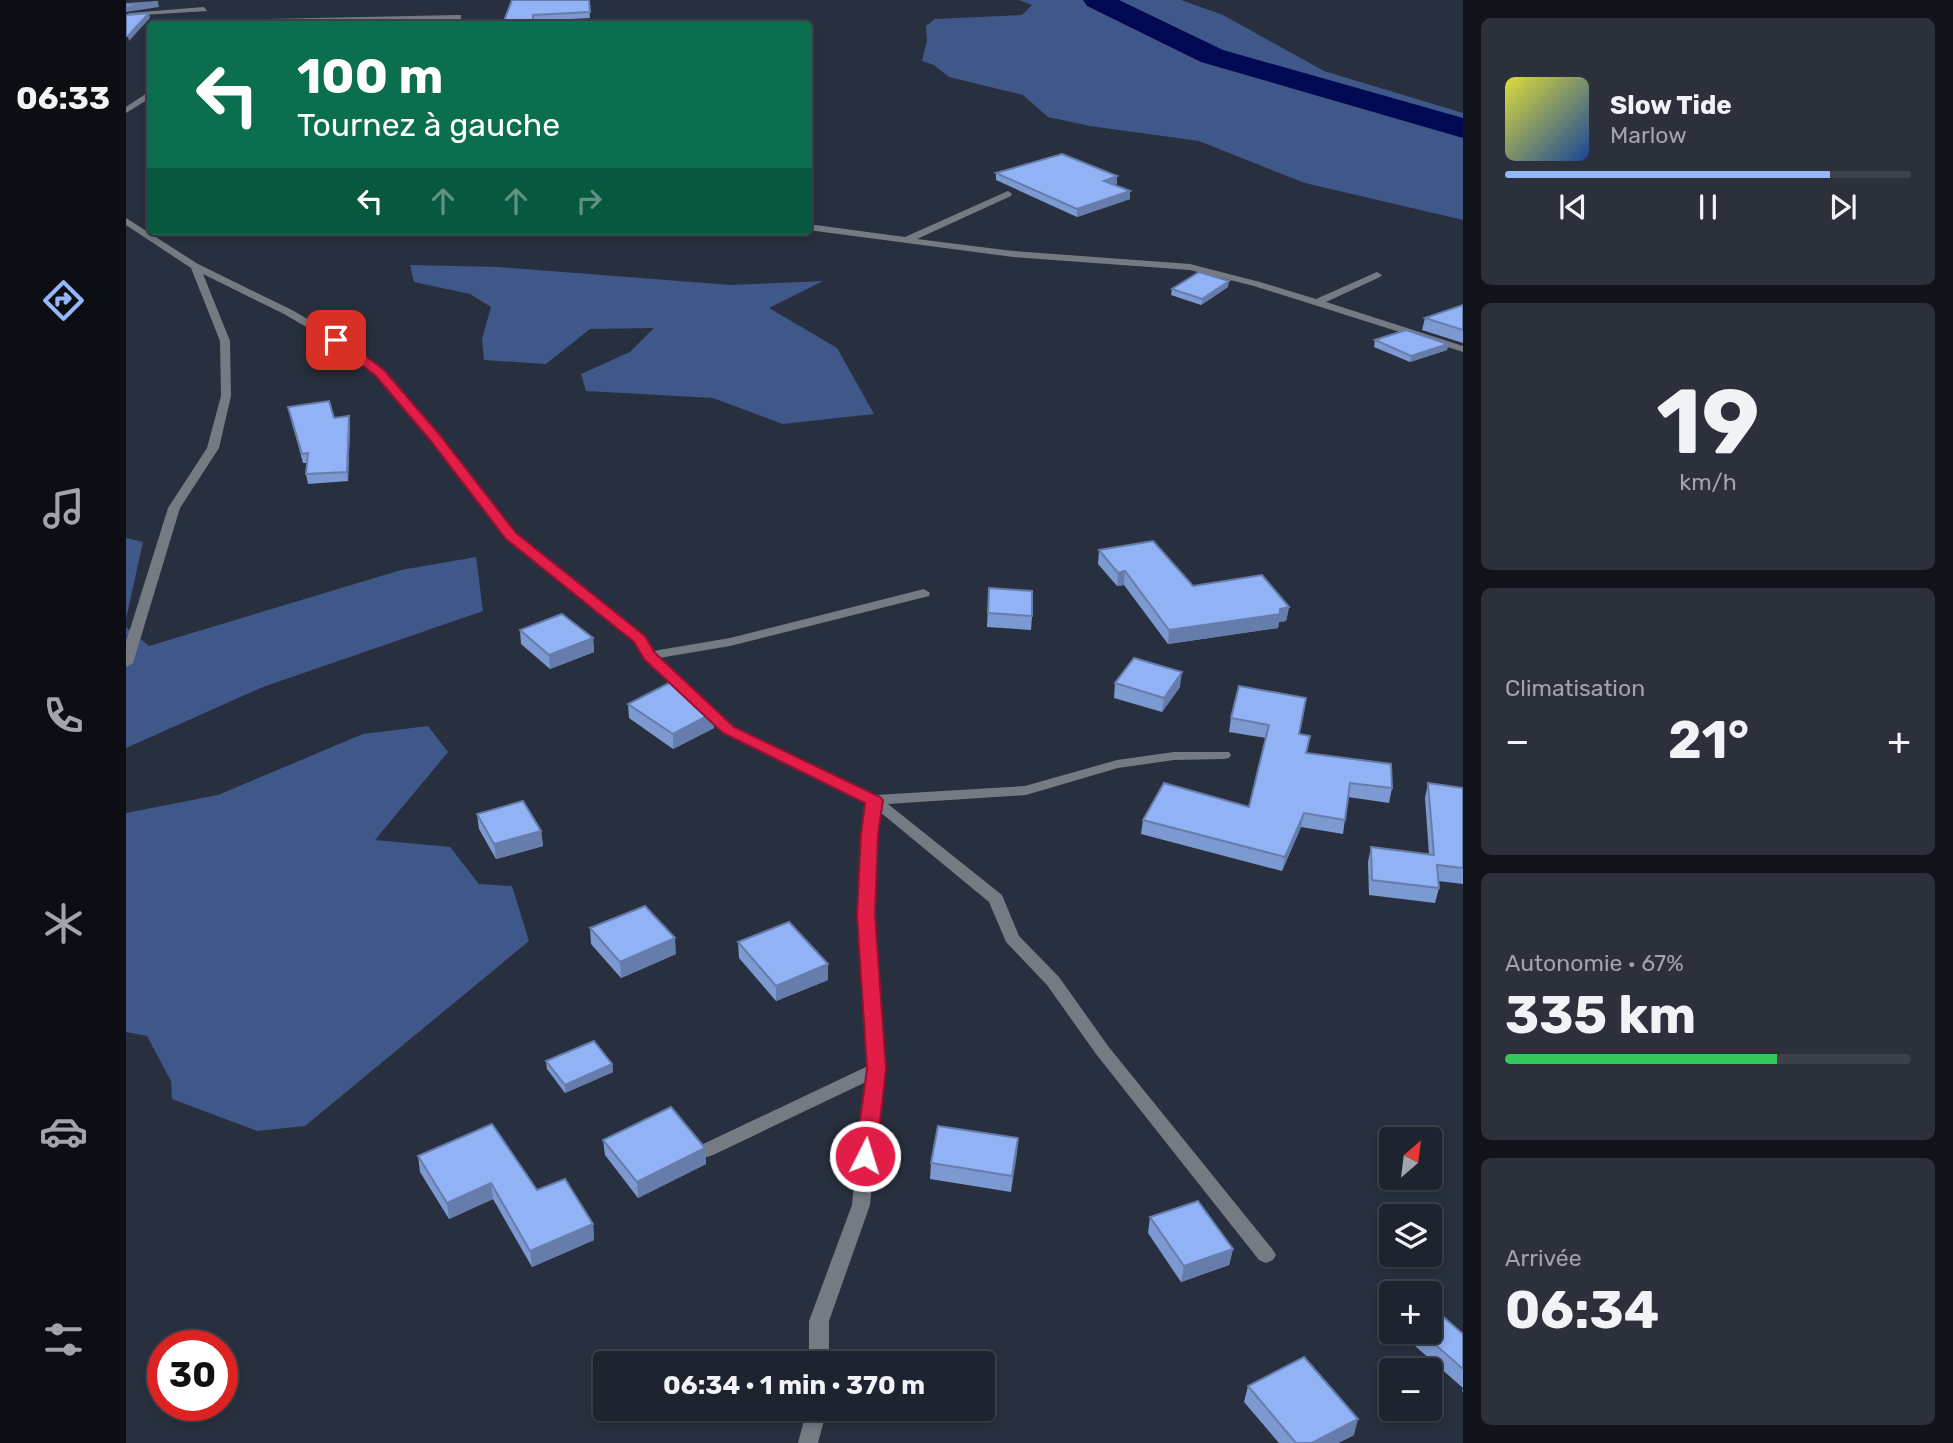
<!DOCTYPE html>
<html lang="fr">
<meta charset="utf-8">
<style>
body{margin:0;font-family:Rubik,sans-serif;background:#2b303b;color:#f1f3f6;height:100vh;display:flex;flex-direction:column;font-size:26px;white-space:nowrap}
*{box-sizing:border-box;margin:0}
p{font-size:23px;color:#a1a4aa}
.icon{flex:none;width:38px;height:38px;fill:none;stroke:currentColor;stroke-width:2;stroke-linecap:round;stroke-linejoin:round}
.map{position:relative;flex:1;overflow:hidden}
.drawer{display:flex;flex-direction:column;gap:18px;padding:18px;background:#10141a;width:490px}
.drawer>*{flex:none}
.hud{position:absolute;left:21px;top:21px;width:665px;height:214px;border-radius:7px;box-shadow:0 4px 10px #0003,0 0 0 2px #3c414b;background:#0b6e4f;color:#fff;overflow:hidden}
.needle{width:46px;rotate:28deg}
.tools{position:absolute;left:1253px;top:1127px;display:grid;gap:14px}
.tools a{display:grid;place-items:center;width:63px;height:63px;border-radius:7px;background:#1e242f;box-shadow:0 4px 10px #0003,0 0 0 2px #3c414b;font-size:35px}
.speed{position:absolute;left:21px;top:1330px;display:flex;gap:14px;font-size:35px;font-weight:700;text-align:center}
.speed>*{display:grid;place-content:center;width:91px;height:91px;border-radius:50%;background:#1e242f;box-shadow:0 4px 10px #0003,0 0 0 2px #3c414b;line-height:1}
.speed .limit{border:10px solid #d22;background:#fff;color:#111}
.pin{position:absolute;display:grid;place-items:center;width:60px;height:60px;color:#fff;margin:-30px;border-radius:14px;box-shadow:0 4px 10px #0006}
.me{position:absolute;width:77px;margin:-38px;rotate:5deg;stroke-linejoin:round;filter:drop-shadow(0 0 5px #0008)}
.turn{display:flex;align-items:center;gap:24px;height:147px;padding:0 35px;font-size:32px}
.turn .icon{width:91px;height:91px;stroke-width:2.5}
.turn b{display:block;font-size:49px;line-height:60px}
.lanes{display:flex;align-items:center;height:66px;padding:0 35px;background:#0003;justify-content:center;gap:35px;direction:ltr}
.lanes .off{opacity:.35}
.big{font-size:52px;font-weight:700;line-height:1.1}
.drawer .widget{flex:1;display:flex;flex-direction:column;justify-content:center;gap:10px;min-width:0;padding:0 24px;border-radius:10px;background:#2b303b}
.drawer .dial{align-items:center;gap:0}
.dial b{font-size:91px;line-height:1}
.song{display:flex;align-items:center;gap:21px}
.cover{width:84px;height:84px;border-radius:10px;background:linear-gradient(135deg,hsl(60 70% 55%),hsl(220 70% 35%))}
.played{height:7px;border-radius:4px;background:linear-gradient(90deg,#94b7fd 80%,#3c414b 80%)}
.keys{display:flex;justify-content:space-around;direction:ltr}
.heat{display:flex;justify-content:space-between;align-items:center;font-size:38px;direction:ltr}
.charge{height:10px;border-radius:5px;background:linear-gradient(90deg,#34c759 67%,#3c414b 0)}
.trip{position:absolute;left:467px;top:1351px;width:402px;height:70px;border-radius:7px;background:#1e242f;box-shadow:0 4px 10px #0003,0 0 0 2px #3c414b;font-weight:700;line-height:70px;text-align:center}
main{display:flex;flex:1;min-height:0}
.tabs{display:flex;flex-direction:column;width:126px;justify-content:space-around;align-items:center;background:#0c0e13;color:#a1a4aa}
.tabs .icon{width:49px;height:49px}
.tabs .active{color:#94b7fd}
.tabs b{font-size:32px;color:#f1f3f6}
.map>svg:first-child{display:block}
.green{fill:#3f5789}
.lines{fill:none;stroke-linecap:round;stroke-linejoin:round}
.river{fill:#000952;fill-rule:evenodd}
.minor{fill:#767b83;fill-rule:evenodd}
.wall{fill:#7d99d2}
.shaded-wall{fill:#667dab}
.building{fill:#91b2f4;stroke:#667dab;stroke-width:2}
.route{fill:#e11d48;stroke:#92132f;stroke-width:2}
</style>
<main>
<nav class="tabs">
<b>06:33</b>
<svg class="icon active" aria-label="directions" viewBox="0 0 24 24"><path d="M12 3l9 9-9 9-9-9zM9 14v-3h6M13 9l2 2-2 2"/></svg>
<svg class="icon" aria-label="music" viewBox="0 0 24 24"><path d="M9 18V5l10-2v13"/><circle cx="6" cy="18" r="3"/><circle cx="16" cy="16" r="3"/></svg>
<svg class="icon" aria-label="phone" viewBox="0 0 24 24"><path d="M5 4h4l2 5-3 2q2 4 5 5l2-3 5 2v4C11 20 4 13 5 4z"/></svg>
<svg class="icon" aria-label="climate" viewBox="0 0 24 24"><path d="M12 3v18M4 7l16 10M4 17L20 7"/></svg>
<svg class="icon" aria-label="car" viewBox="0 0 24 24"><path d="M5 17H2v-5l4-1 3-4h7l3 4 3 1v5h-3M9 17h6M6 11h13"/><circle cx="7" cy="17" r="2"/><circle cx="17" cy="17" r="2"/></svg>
<svg class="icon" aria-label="filters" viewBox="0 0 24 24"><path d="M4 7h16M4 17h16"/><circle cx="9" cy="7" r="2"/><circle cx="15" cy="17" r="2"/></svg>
</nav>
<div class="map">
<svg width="1337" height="1443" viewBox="0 0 1337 1443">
<rect width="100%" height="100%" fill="#28303f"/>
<g class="green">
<polygon points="893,0 1055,0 1097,15 1198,71 1337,113 1337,220 1179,183 1073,141 964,126 922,117 897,95 823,77 808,65 796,61 801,41 800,26 809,19 896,15 906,5"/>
<polygon points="284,265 373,267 605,285 697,281 643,308 711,348 748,414 657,424 587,398 460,391 455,374 504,352 528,328 464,329 420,364 358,360 356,339 365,307 344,294 288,282"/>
<polygon points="0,538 17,542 0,619"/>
<polygon points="350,557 357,611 137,687 0,748 0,627 23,646 275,570"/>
<polygon points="302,726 322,752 249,840 324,847 353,884 386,886 403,941 179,1126 131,1131 46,1099 45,1081 21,1036 0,1032 0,813 92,795 237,734"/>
</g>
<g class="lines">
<polygon class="river" points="957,0 993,0 1097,50 1337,118 1337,138 1075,62 961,6"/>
<g class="minor">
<polygon points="78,7 81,11 0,16 3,13"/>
<polygon points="332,15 335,15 335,19 87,24 83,22 87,20"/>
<polygon points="21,93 24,93 24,98 0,113 0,107"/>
<polygon points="882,191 886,194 885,196 791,239 887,251 1064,264 1134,282 1190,299 1251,272 1256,275 1254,277 1200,302 1337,346 1337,352 1128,286 1064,270 887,257 682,230 682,224 779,237"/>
<path d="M 0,218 L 72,264 L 166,310 L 214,338 L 257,370 L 312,435 L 389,533 L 519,637 L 527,651 L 604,638 L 798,589 L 804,593 L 803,596 L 604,646 L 533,658 L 607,727 L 750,795 L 899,786 L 991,760 L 1048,752 L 1103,752 L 1105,755 L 1103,758 L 1098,759 L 1048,760 L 992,768 L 900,795 L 762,804 L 876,895 L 893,936 L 933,977 L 982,1046 L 1147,1250 L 1150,1255 L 1147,1260 L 1140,1263 L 1133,1260 L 970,1054 L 921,985 L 880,942 L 863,902 L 754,812 L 751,834 L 748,915 L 760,1069 L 753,1107 L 744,1205 L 703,1321 L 703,1363 L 683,1363 L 683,1321 L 726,1205 L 735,1107 L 740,1082 L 587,1155 L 581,1157 L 575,1155 L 572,1150 L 575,1145 L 742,1066 C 736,978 727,890 740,802 L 597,733 L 518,659 L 509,642 L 381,539 L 304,439 L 249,374 L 206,342 L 158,314 L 77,274 L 104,341 L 105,396 L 93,448 L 54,508 L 7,663 L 0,667 L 0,642 L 42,508 L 81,448 L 95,396 L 94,341 L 65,268 L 0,225 Z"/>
<polygon points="681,1409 701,1409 692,1443 672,1443"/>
</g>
</g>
<g class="wall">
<polygon points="463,0 464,18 407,21 407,24 378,24 378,21"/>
<polygon points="870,173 991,176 991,184 988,185 1004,191 1004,199 951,217 870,180"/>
<polygon points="1102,287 1075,305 1045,295 1046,289"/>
<polygon points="1337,305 1337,343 1296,330 1299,318"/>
<polygon points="1249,340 1322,344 1321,350 1284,362 1248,347"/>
<polygon points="162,407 208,418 224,425 222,481 182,484 180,474 181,463 177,463 164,416"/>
<polygon points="973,550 1067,586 1163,607 1160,621 1153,622 1152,628 1042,644 998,585 991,586 972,564"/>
<polygon points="863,588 906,616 905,630 861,627"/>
<polygon points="394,630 467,638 468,652 424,669 395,644"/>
<polygon points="989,683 1054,687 1036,712 988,698"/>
<polygon points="1113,686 1173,734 1181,753 1266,788 1263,803 1222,797 1217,834 1175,827 1156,871 1015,834 1017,820 1123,807 1140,738 1103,732 1105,718"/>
<polygon points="502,704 588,728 547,749 503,718"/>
<polygon points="1302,783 1337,788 1337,884 1312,881 1313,888 1309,903 1243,895 1242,862 1245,847 1303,854 1299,798"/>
<polygon points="351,814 415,831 417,846 370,859 353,829"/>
<polygon points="464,928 550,954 495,978 465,944"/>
<polygon points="612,942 702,964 702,980 650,1001 613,958"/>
<polygon points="420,1061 486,1064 487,1072 439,1093 421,1069"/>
<polygon points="892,1138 885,1192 804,1179 805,1163"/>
<polygon points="477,1140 579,1148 580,1164 512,1198 479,1155"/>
<polygon points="292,1156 411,1190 467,1224 468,1240 406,1267 367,1199 323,1219 294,1172"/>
<polygon points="1024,1217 1107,1249 1103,1265 1055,1282 1022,1233"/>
<polygon points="1292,1332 1337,1334 1337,1392 1336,1391 1337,1388 1288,1345"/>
<polygon points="1122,1386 1228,1435 1212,1443 1153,1443 1118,1402"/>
</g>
<g class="shaded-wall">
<polygon points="32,2 33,7 0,12 0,7"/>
<polygon points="23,13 24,18 3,41 2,36"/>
<polygon points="991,176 991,184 977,188 978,181"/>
<polygon points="1004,191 1004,199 951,217 951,209"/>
<polygon points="1103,281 1102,287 1075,305 1076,299"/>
<polygon points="1322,344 1321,350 1284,362 1285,356"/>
<polygon points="223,416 224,425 222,481 221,472"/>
<polygon points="999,571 998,585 991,586 992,573"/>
<polygon points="1163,607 1160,621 1153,622 1152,628 1042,644 1043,630"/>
<polygon points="467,638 468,652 424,669 423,655"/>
<polygon points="1056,672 1054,687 1036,712 1038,698"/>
<polygon points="587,713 588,728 547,749 547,734"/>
<polygon points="1178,813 1175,827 1156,871 1159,857"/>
<polygon points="415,831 417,846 370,859 368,844"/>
<polygon points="549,938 550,954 495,978 494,962"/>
<polygon points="702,964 702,980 650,1001 650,986"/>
<polygon points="486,1064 487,1072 439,1093 439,1085"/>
<polygon points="892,1138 891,1154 885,1192 886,1176"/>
<polygon points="579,1148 580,1164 512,1198 511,1182"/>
<polygon points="365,1183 367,1199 323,1219 321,1203"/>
<polygon points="467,1224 468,1240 406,1267 404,1251"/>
<polygon points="1107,1249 1103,1265 1055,1282 1058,1266"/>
<polygon points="1232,1419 1228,1435 1212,1443 1186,1443"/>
</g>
<g class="building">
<polygon points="386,0 463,0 464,12 407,15 407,20 378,21"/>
<polygon points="32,2 0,7 0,4"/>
<polygon points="23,13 2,36 0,36 0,15"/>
<polygon points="936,154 991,176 978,181 1004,191 951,209 870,173"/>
<polygon points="1073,272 1103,281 1076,299 1046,289"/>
<polygon points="1337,305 1337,330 1299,318"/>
<polygon points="1280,330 1322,344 1285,356 1249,340"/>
<polygon points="203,401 208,418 223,416 221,472 180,474 182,453 176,454 162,407"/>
<polygon points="1027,541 1067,586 1136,575 1163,607 1154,609 1154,614 1043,630 999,571 992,573 973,550"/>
<polygon points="863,588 906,591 906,616 862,613"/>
<polygon points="436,614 467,638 423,655 394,630"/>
<polygon points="1008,658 1056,672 1038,698 989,683"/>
<polygon points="551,679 587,713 547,734 502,704"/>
<polygon points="1113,686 1180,698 1173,734 1184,736 1180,753 1265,764 1266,788 1224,783 1219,820 1178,813 1159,857 1017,820 1038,783 1123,807 1143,725 1105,718"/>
<polygon points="1302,783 1337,788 1337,868 1311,865 1313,888 1246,880 1245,847 1308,855"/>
<polygon points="397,801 415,831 368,844 351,814"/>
<polygon points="519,906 549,938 494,962 464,928"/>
<polygon points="663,922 702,964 650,986 612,942"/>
<polygon points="468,1041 486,1064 439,1085 420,1061"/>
<polygon points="545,1107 579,1148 511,1182 477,1140"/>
<polygon points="366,1124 411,1190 439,1179 467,1224 404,1251 365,1183 321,1203 292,1156"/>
<polygon points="812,1126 892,1138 886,1176 805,1163"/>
<polygon points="1072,1201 1107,1249 1058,1266 1024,1217"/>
<polygon points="1314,1314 1337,1334 1337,1369 1295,1332 1304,1332 1304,1322"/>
<polygon points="1178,1357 1232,1419 1186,1443 1170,1443 1122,1386"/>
</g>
<polygon class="route" points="206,337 214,337 258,370 313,434 390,533 519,636 529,653 608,727 754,797 757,800 752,834 749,915 760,1069 750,1156 746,1162 739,1164 732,1162 729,1156 741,1069 731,915 735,834 739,803 597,733 518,659 508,642 380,539 304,440 249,375 206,342"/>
</svg>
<div class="tools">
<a><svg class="needle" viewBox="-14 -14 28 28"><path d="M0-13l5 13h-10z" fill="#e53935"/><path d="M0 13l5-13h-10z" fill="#a1a4aa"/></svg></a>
<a><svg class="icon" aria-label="layers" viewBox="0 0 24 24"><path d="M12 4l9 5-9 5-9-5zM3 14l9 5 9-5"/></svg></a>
<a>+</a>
<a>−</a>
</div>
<div class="speed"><div class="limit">30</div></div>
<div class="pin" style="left:210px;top:340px;background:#d93025"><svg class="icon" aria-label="arrive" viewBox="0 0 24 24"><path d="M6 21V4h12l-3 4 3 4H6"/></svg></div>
<svg class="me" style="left:739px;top:1156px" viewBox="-20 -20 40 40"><circle r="17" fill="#e11d48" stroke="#fff" stroke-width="3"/><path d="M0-11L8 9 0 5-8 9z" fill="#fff"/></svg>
<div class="trip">06:34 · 1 min · 370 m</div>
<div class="hud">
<div class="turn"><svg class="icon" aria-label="left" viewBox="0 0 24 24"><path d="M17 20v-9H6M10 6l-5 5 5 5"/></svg><div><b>100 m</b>Tournez à gauche</div></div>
<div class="lanes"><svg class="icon" aria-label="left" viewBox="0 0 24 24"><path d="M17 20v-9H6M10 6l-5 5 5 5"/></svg><svg class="icon off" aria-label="ahead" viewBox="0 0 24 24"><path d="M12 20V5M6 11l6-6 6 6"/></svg><svg class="icon off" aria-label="ahead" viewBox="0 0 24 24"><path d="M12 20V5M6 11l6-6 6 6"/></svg><svg class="icon off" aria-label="right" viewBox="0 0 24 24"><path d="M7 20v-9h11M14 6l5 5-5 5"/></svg></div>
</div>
</div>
<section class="drawer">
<div class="widget">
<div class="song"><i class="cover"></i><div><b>Slow Tide</b><p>Marlow</p></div></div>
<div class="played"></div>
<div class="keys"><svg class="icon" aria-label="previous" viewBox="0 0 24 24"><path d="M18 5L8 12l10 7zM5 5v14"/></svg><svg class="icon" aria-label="pause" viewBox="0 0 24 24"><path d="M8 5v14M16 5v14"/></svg><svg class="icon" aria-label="next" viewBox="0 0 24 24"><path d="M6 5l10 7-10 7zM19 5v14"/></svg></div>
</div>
<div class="widget dial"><b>19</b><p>km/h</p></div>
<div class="widget"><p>Climatisation</p>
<div class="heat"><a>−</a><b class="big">21°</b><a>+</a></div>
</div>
<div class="widget"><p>Autonomie · 67%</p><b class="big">335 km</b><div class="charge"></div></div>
<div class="widget"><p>Arrivée</p><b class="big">06:34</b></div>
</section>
</main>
